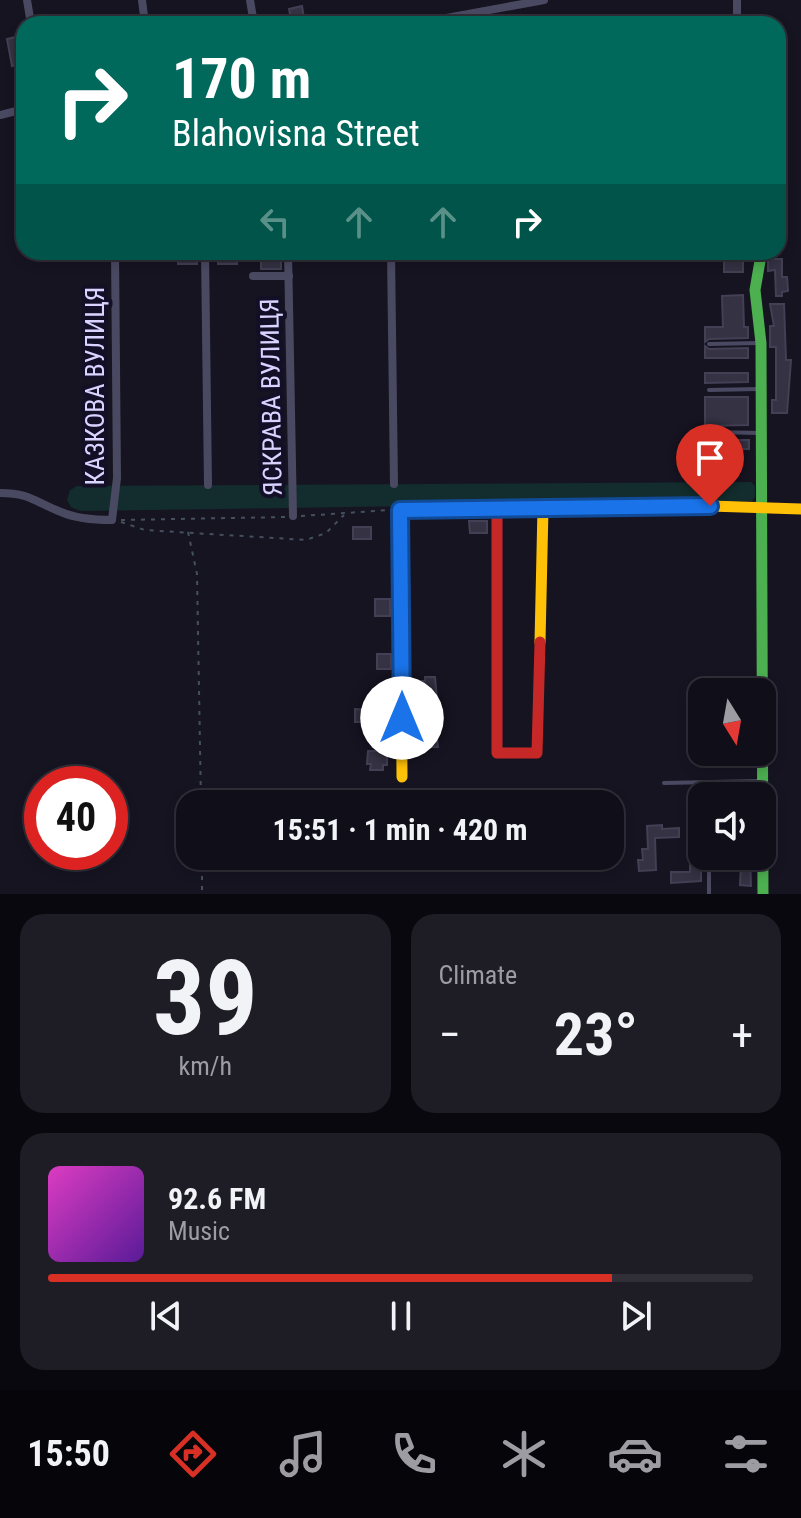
<!DOCTYPE html>
<meta charset="utf-8">
<style>
body{margin:0;font-family:"Roboto Condensed",sans-serif;background:#1e1d26;color:#f1f3f6;height:100vh;display:flex;flex-direction:column;font-size:30px;white-space:nowrap}
*{box-sizing:border-box;margin:0}
p{font-size:26px;color:#9c9ca2}
.icon{flex:none;width:44px;height:44px;fill:none;stroke:currentColor;stroke-width:2;stroke-linecap:round;stroke-linejoin:round}
.map{position:relative;height:894px;overflow:hidden}
.panel{display:flex;flex-direction:column;gap:20px;padding:20px;background:#09080e;flex:1}
.panel>*{flex:none}
.banner{position:absolute;left:16px;top:16px;width:770px;height:244px;border-radius:24px;box-shadow:0 4px 12px #0003,0 0 0 2px #302f38;background:#00695c;color:#fff;overflow:hidden}
.needle{width:52px;rotate:169deg}
.controls{position:absolute;left:688px;top:678px;display:grid;gap:16px}
.controls a{display:grid;place-items:center;width:88px;height:88px;border-radius:16px;background:#100f19;box-shadow:0 4px 12px #0003,0 0 0 2px #302f38;font-size:40px}
.speed{position:absolute;left:24px;top:766px;display:flex;gap:16px;font-size:40px;font-weight:700;text-align:center}
.speed>*{display:grid;place-content:center;width:104px;height:104px;border-radius:50%;background:#100f19;box-shadow:0 4px 12px #0003,0 0 0 2px #302f38;line-height:1}
.speed .limit{border:12px solid #d22;background:#fff;color:#111}
.pin{position:absolute;display:grid;place-items:center;width:68px;height:68px;color:#fff;margin:-82px -34px;border-radius:50% 50% 50% 0;rotate:-45deg;box-shadow:0 0 8px #0007}
.pin .icon{rotate:45deg}
.me{position:absolute;width:88px;margin:-44px;rotate:0deg;stroke-linejoin:round;filter:drop-shadow(0 0 6px #0008)}
.turn{display:flex;align-items:center;gap:28px;height:168px;padding:0 24px;font-size:36px}
.turn .icon{width:104px;height:104px;stroke-width:2.5}
.turn b{display:block;font-size:56px;line-height:68px}
.lanes{display:flex;align-items:center;height:76px;padding:0 24px;background:#0003;justify-content:center;gap:40px;direction:ltr}
.lanes .off{opacity:.35}
.big{font-size:60px;font-weight:700;line-height:1.1}
.panel .card{flex:1;display:flex;flex-direction:column;justify-content:center;gap:12px;min-width:0;padding:0 28px;border-radius:24px;background:#1e1d26}
.panel .dial{align-items:center;gap:0}
.dial b{font-size:104px;line-height:1}
.song{display:flex;align-items:center;gap:24px}
.cover{width:96px;height:96px;border-radius:12px;background:linear-gradient(135deg,hsl(310 70% 55%),hsl(270 70% 35%))}
.played{height:8px;border-radius:4px;background:linear-gradient(90deg,#d93025 80%,#302f38 80%)}
.keys{display:flex;justify-content:space-around;direction:ltr}
.heat{display:flex;justify-content:space-between;align-items:center;font-size:44px;direction:ltr}
.panel .tiles{flex:1;display:grid;gap:20px;grid-template-columns:1fr 1fr}
.card:last-child{grid-column:span 2}
.trip{position:absolute;left:176px;top:790px;width:448px;height:80px;border-radius:24px;background:#100f19;box-shadow:0 4px 12px #0003,0 0 0 2px #302f38;font-weight:700;line-height:80px;text-align:center}
.menu{display:flex;height:128px;justify-content:space-around;align-items:center;background:#06060a;color:#9c9ca2}
.menu .icon{width:56px;height:56px}
.menu .on{color:#d93025}
.menu b{font-size:36px;color:#f1f3f6}
.map>svg:first-child{display:block}
.green{fill:#132c2d}
.building{fill:#343243;stroke:#433f54;stroke-width:2}
.lines{fill:none;stroke-linecap:round;stroke-linejoin:round}
.path{stroke:#44505f;stroke-width:2;stroke-dasharray:4 6;stroke-linecap:butt}
.lane{stroke:#4a4962;stroke-width:4}
.street{stroke:#4a4962;stroke-width:8}
.fast{stroke:#4caf50;stroke-width:11}
.slow{stroke:#ffc107;stroke-width:11}
.jam{stroke:#c62828;stroke-width:11}
.route-casing{stroke:#114b97;stroke-width:20}
.route{stroke:#1a73e8;stroke-width:14}
.labels{text-anchor:middle;stroke-width:8;stroke-linejoin:round;paint-order:stroke}
.street-label{font-size:26px;fill:#d9d4ff;stroke:#130f26}
</style>
<div class="map">
<svg width="801" height="894" viewBox="0 0 801 894">
<rect width="100%" height="100%" fill="#161421"/>
<polygon class="green" points="751,482 755,486 755,497 752,501 80,511 71,507 67,500 70,490 77,486"/>
<g class="building">
<polygon points="302,6 305,24 292,24 289,9"/>
<polygon points="20,36 24,63 12,66 7,39"/>
<rect x="178" y="252" width="19" height="12"/>
<rect x="218" y="252" width="19" height="12"/>
<rect x="261" y="252" width="20" height="17"/>
<rect x="724" y="254" width="19" height="18"/>
<polygon points="768,259 782,259 782,277 787,277 788,291 782,292 782,296 776,296 775,270 768,271"/>
<polygon points="743,295 744,327 748,327 748,338 709,339 705,342 705,327 723,327 722,296"/>
<polygon points="770,304 784,304 786,360 791,360 787,413 772,413 772,400 776,400 776,347 770,347 770,326 774,326"/>
<polygon points="705,346 709,349 748,348 748,358 705,358"/>
<polygon points="705,373 748,373 748,382 705,383"/>
<polygon points="705,397 748,397 748,425 705,426"/>
<rect x="706" y="440" width="43" height="9"/>
<polygon points="469,521 487,521 487,533 470,533"/>
<rect x="353" y="527" width="18" height="12"/>
<rect x="375" y="599" width="15" height="17"/>
<rect x="377" y="654" width="14" height="15"/>
<polygon points="425,677 435,677 437,699 423,698 421,681 425,681"/>
<polygon points="375,695 390,695 392,719 378,722 378,726 363,726 363,722 355,722 355,709 375,710"/>
<polygon points="425,726 435,726 438,747 424,747 422,730 425,730"/>
<polygon points="368,751 387,751 387,765 383,765 383,770 370,770 371,764 367,764"/>
<polygon points="662,825 662,829 679,828 679,837 655,838 656,870 639,871 638,860 643,860 642,849 648,849 647,826"/>
<polygon points="736,856 750,856 751,886 740,885 741,863 736,863"/>
<polygon points="690,865 701,865 701,881 671,883 671,872 690,872"/>
</g>
<g class="lines">
<g class="path">
<polyline points="301,516 390,510"/>
<polyline points="121,520 286,517"/>
<polyline points="121,522 145,530 306,540 326,533 344,515"/>
<polyline points="188,532 197,574 201,804"/>
<polyline points="202,856 202,894"/>
</g>
<g class="lane">
<polyline points="709,344 759,343"/>
<polyline points="709,390 759,389"/>
<polyline points="707,432 761,433"/>
<polyline points="664,783 760,781"/>
<polyline points="710,796 710,783"/>
<polyline points="709,894 709,856"/>
</g>
<g class="street">
<polyline points="27,0 31,24"/>
<polyline points="142,0 145,24"/>
<polyline points="250,0 254,24"/>
<polyline points="737,0 737,24"/>
<polyline points="414,24 544,0"/>
<polyline points="486,24 486,11"/>
<polyline points="0,115 24,109"/>
<polyline points="205,252 208,485"/>
<polyline points="288,252 293,516"/>
<polyline points="391,252 394,484"/>
<polyline points="253,276 289,276"/>
<path d="M 0,493 C 30,493 35,502 61,512 C 77,519 95,520 112,520 L 117,478 L 115,252"/>
</g>
<polyline class="fast" points="755,252 760,261 755,290 761,343 763,894"/>
<g class="slow">
<polyline points="540,642 543,508"/>
<polyline points="402,777 400,510 710,506 801,509"/>
</g>
<polyline class="jam" points="497,508 497,753 537,753 540,642"/>
</g>
<g class="lines">
<g class="route-casing">
<polyline id="route" points="402,718 400,510 710,506"/>
</g>
<use href="#route" class="route"/>
</g>
<g class="labels">
<g class="street-label">
<text transform="translate(95 386) rotate(-90)" y="9">КАЗКОВА ВУЛИЦЯ</text>
<text transform="translate(271 397) rotate(-91)" y="9">ЯСКРАВА ВУЛИЦЯ</text>
</g>
</g>
</svg>
<div class="controls">
<a><svg class="needle" viewBox="-14 -14 28 28"><path d="M0-13l5 13h-10z" fill="#e53935"/><path d="M0 13l5-13h-10z" fill="#9c9ca2"/></svg></a>
<a><svg class="icon" aria-label="sound" viewBox="0 0 24 24"><path d="M4 9h4l5-4v14l-5-4H4zM17 9q2 3 0 6"/></svg></a>
</div>
<div class="speed"><div class="limit">40</div></div>
<div class="pin" style="left:710px;top:506px;background:#d93025"><svg class="icon" aria-label="arrive" viewBox="0 0 24 24"><path d="M6 21V4h12l-3 4 3 4H6"/></svg></div>
<svg class="me" style="left:402px;top:718px" viewBox="-20 -20 40 40"><circle r="19" fill="#fff"/><path d="M0-13L10 11 0 6-10 11z" fill="#1a73e8"/></svg>
<div class="trip">15:51 · 1 min · 420 m</div>
<div class="banner">
<div class="turn"><svg class="icon" aria-label="right" viewBox="0 0 24 24"><path d="M7 20v-9h11M14 6l5 5-5 5"/></svg><div><b>170 m</b>Blahovisna Street</div></div>
<div class="lanes"><svg class="icon off" aria-label="left" viewBox="0 0 24 24"><path d="M17 20v-9H6M10 6l-5 5 5 5"/></svg><svg class="icon off" aria-label="ahead" viewBox="0 0 24 24"><path d="M12 20V5M6 11l6-6 6 6"/></svg><svg class="icon off" aria-label="ahead" viewBox="0 0 24 24"><path d="M12 20V5M6 11l6-6 6 6"/></svg><svg class="icon" aria-label="right" viewBox="0 0 24 24"><path d="M7 20v-9h11M14 6l5 5-5 5"/></svg></div>
</div>
</div>
<section class="panel">
<div class="tiles">
<div class="card dial"><b>39</b><p>km/h</p></div>
<div class="card"><p>Climate</p>
<div class="heat"><a>−</a><b class="big">23°</b><a>+</a></div>
</div>
<div class="card">
<div class="song"><i class="cover"></i><div><b>92.6 FM</b><p>Music</p></div></div>
<div class="played"></div>
<div class="keys"><svg class="icon" aria-label="previous" viewBox="0 0 24 24"><path d="M18 5L8 12l10 7zM5 5v14"/></svg><svg class="icon" aria-label="pause" viewBox="0 0 24 24"><path d="M8 5v14M16 5v14"/></svg><svg class="icon" aria-label="next" viewBox="0 0 24 24"><path d="M6 5l10 7-10 7zM19 5v14"/></svg></div>
</div>
</div>
</section>
<nav class="menu">
<b>15:50</b>
<svg class="icon on" aria-label="directions" viewBox="0 0 24 24"><path d="M12 3l9 9-9 9-9-9zM9 14v-3h6M13 9l2 2-2 2"/></svg>
<svg class="icon" aria-label="music" viewBox="0 0 24 24"><path d="M9 18V5l10-2v13"/><circle cx="6" cy="18" r="3"/><circle cx="16" cy="16" r="3"/></svg>
<svg class="icon" aria-label="phone" viewBox="0 0 24 24"><path d="M5 4h4l2 5-3 2q2 4 5 5l2-3 5 2v4C11 20 4 13 5 4z"/></svg>
<svg class="icon" aria-label="climate" viewBox="0 0 24 24"><path d="M12 3v18M4 7l16 10M4 17L20 7"/></svg>
<svg class="icon" aria-label="car" viewBox="0 0 24 24"><path d="M5 17H2v-5l4-1 3-4h7l3 4 3 1v5h-3M9 17h6M6 11h13"/><circle cx="7" cy="17" r="2"/><circle cx="17" cy="17" r="2"/></svg>
<svg class="icon" aria-label="filters" viewBox="0 0 24 24"><path d="M4 7h16M4 17h16"/><circle cx="9" cy="7" r="2"/><circle cx="15" cy="17" r="2"/></svg>
</nav>
